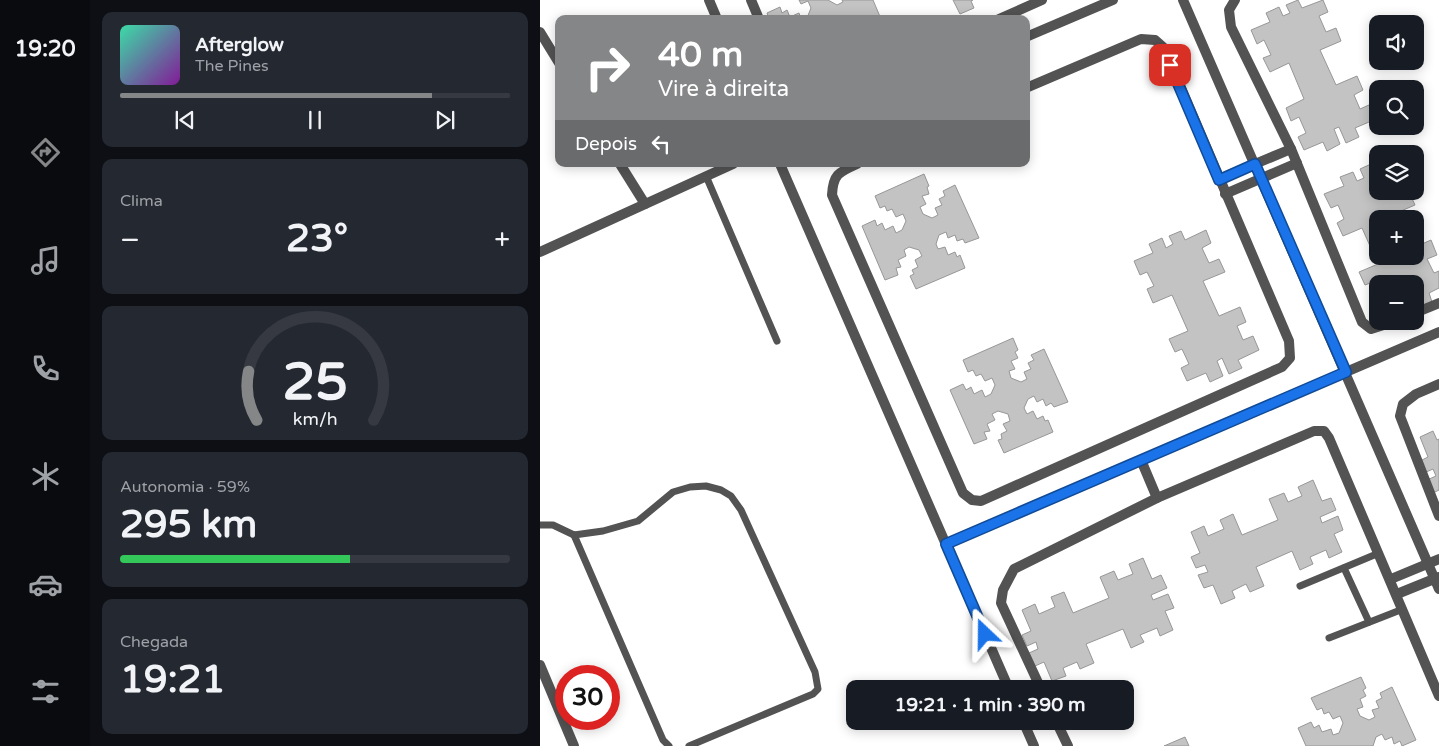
<!DOCTYPE html>
<html lang="pt">
<meta charset="utf-8">
<style>
body{margin:0;font-family:"Varela Round",sans-serif;background:#242831;color:#f1f3f6;height:100vh;display:flex;flex-direction:column;font-size:19px;white-space:nowrap}
*{box-sizing:border-box;margin:0}
p{font-size:16px;color:#9ea1a6}
.icon{flex:none;width:28px;height:28px;fill:none;stroke:currentColor;stroke-width:2;stroke-linecap:round;stroke-linejoin:round}
.map{position:relative;flex:1;overflow:hidden}
.details{display:flex;flex-direction:column;gap:12px;padding:12px;background:#0d0f14;width:450px}
.details>*{flex:none}
.hud{position:absolute;left:15px;top:15px;width:475px;height:152px;border-radius:10px;box-shadow:0 2px 12px #0003;background:#858687;color:#fff;overflow:hidden}
.tools{position:absolute;left:829px;top:15px;display:grid;gap:10px}
.tools a{display:grid;place-items:center;width:55px;height:55px;border-radius:10px;background:#171b24;box-shadow:0 2px 12px #0003;font-size:25px}
.speed{position:absolute;left:15px;top:665px;display:flex;gap:10px;font-size:25px;font-weight:700;text-align:center}
.speed>*{display:grid;place-content:center;width:65px;height:65px;border-radius:50%;background:#171b24;box-shadow:0 2px 12px #0003;line-height:1}
.speed .limit{border:8px solid #d22;background:#fff;color:#111}
.pin{position:absolute;display:grid;place-items:center;width:42px;height:42px;color:#fff;margin:-21px;border-radius:10px;box-shadow:0 2px 8px #0006}
.me{position:absolute;width:55px;margin:-28px;rotate:337deg;stroke-linejoin:round;filter:drop-shadow(0 0 4px #0008)}
.turn{display:flex;align-items:center;gap:18px;height:105px;padding:0 20px;font-size:22px}
.turn .icon{width:65px;height:65px;stroke-width:2.5}
.turn b{display:block;font-size:35px;line-height:42px}
.then{display:flex;align-items:center;height:48px;padding:0 20px;background:#0003;gap:10px;font-size:19px}
.big{font-size:38px;font-weight:800;line-height:1.1}
.details .tile{flex:1;display:flex;flex-direction:column;justify-content:center;gap:8px;min-width:0;padding:0 18px;border-radius:10px;background:#242831}
.details .dial{align-items:center;gap:0}
.dial svg{height:130px;overflow:visible;fill:none;stroke:#363941;stroke-width:7;stroke-linecap:round;text-anchor:middle}
.dial text{fill:#f1f3f6;stroke:none}
.song{display:flex;align-items:center;gap:15px}
.cover{width:60px;height:60px;border-radius:8px;background:linear-gradient(135deg,hsl(160 70% 55%),hsl(290 70% 35%))}
.played{height:5px;border-radius:2px;background:linear-gradient(90deg,#858687 80%,#363941 80%)}
.keys{display:flex;justify-content:space-around;direction:ltr}
.heat{display:flex;justify-content:space-between;align-items:center;font-size:28px;direction:ltr}
.charge{height:8px;border-radius:4px;background:linear-gradient(90deg,#34c759 59%,#363941 0)}
.trip{position:absolute;left:306px;top:680px;width:288px;height:50px;border-radius:10px;background:#171b24;box-shadow:0 2px 12px #0003;font-weight:800;line-height:50px;text-align:center}
main{display:flex;flex:1;min-height:0}
.tabs{display:flex;flex-direction:column;width:90px;justify-content:space-around;align-items:center;background:#090b0e;color:#9ea1a6}
.tabs .icon{width:35px;height:35px}
.tabs .current{color:#858687}
.tabs b{font-size:22px;color:#f1f3f6}
.map>svg:first-child{display:block}
.building{fill:#c3c3c3;stroke:#979797}
.lines{fill:none;stroke-linecap:round;stroke-linejoin:round}
.lane{stroke:#535353;stroke-width:7}
.street{stroke:#535353;stroke-width:10}
.route-casing{stroke:#114b97;stroke-width:12}
.route{stroke:#1a73e8;stroke-width:9}
</style>
<main>
<nav class="tabs">
<b>19:20</b>
<svg class="icon current" aria-label="directions" viewBox="0 0 24 24"><path d="M12 3l9 9-9 9-9-9zM9 14v-3h6M13 9l2 2-2 2"/></svg>
<svg class="icon" aria-label="music" viewBox="0 0 24 24"><path d="M9 18V5l10-2v13"/><circle cx="6" cy="18" r="3"/><circle cx="16" cy="16" r="3"/></svg>
<svg class="icon" aria-label="phone" viewBox="0 0 24 24"><path d="M5 4h4l2 5-3 2q2 4 5 5l2-3 5 2v4C11 20 4 13 5 4z"/></svg>
<svg class="icon" aria-label="climate" viewBox="0 0 24 24"><path d="M12 3v18M4 7l16 10M4 17L20 7"/></svg>
<svg class="icon" aria-label="car" viewBox="0 0 24 24"><path d="M5 17H2v-5l4-1 3-4h7l3 4 3 1v5h-3M9 17h6M6 11h13"/><circle cx="7" cy="17" r="2"/><circle cx="17" cy="17" r="2"/></svg>
<svg class="icon" aria-label="filters" viewBox="0 0 24 24"><path d="M4 7h16M4 17h16"/><circle cx="9" cy="7" r="2"/><circle cx="15" cy="17" r="2"/></svg>
</nav>
<section class="details">
<div class="tile">
<div class="song"><i class="cover"></i><div><b>Afterglow</b><p>The Pines</p></div></div>
<div class="played"></div>
<div class="keys"><svg class="icon" aria-label="previous" viewBox="0 0 24 24"><path d="M18 5L8 12l10 7zM5 5v14"/></svg><svg class="icon" aria-label="pause" viewBox="0 0 24 24"><path d="M8 5v14M16 5v14"/></svg><svg class="icon" aria-label="next" viewBox="0 0 24 24"><path d="M6 5l10 7-10 7zM19 5v14"/></svg></div>
</div>
<div class="tile"><p>Clima</p>
<div class="heat"><a>−</a><b class="big">23°</b><a>+</a></div>
</div>
<div class="tile dial"><svg viewBox="0 0 100 80">
<path d="M14 69A42 42 0 1 1 86 69"/>
<path d="M14 69A42 42 0 0 1 9 39" stroke="#858687"/>
<text x="50" y="56" font-size="32" font-weight="700">25</text>
<text x="50" y="72" font-size="11">km/h</text>
</svg></div>
<div class="tile"><p>Autonomia · 59%</p><b class="big">295 km</b><div class="charge"></div></div>
<div class="tile"><p>Chegada</p><b class="big">19:21</b></div>
</section>
<div class="map">
<svg width="899" height="746" viewBox="0 0 899 746">
<rect width="100%" height="100%" fill="#fff"/>
<g class="building">
<polygon points="259,0 288,0 297,5 303,2 302,0 333,0 341,19 265,19 267,18 271,8 268,1 261,4"/>
<polygon points="413,0 433,0 431,1 434,8 420,14"/>
<polygon points="758,0 762,8 783,0 788,12 779,16 786,32 796,28 801,41 780,50 796,85 817,76 823,90 814,95 820,109 829,105 836,119 815,128 819,137 806,143 799,127 794,129 800,144 787,151 783,142 764,150 758,137 766,133 759,117 751,121 746,108 764,99 749,63 730,72 723,58 731,55 724,40 717,44 711,30 730,22 726,13 739,7 743,16 750,13 746,5"/>
<polygon points="240,7 242,13 247,10 250,17 259,13 261,19 229,19 227,13"/>
<polygon points="831,164 835,173 838,172 838,191 857,191 860,196 869,192 875,205 854,214 856,219 838,219 838,256 875,256 875,247 891,240 897,255 887,259 894,273 899,271 899,288 889,293 892,302 880,307 875,296 875,284 838,284 838,292 833,282 825,285 819,272 838,264 822,228 803,236 797,223 804,219 798,205 791,208 784,194 804,186 800,177 813,172 817,181 824,178 820,169"/>
<polygon points="384,174 389,186 387,187 389,194 382,196 386,204 380,207 383,214 392,218 398,215 395,208 402,205 399,199 405,196 403,191 415,185 439,238 425,243 423,239 417,241 415,235 408,238 406,232 399,235 396,244 398,249 405,247 408,255 415,252 417,257 420,255 425,268 376,289 370,276 374,274 372,270 378,267 375,260 382,256 379,250 369,247 364,250 366,256 358,260 361,267 356,268 358,275 345,280 322,226 335,220 337,226 342,223 345,230 353,226 356,233 362,230 366,221 363,214 356,217 352,209 347,211 345,206 340,208 335,196"/>
<polygon points="666,230 671,243 662,248 669,263 679,259 685,272 663,281 679,316 700,307 706,322 697,326 703,340 713,336 719,350 698,360 702,368 689,374 682,358 677,361 683,376 670,382 666,373 647,381 641,368 649,364 642,349 635,352 629,339 648,331 632,295 613,303 607,289 614,286 607,272 600,275 594,261 613,253 609,244 622,238 626,248 633,244 629,236 641,231 645,240"/>
<polygon points="473,338 478,350 475,352 478,358 471,361 475,369 469,371 471,378 481,382 487,379 484,372 491,369 488,363 494,360 491,355 504,349 528,402 514,407 511,403 506,406 503,399 497,402 494,396 488,399 484,408 487,414 493,411 497,419 503,416 505,421 508,420 513,432 464,453 458,440 462,439 461,434 467,431 463,424 470,421 468,414 458,411 452,414 455,420 447,424 450,431 444,432 447,439 434,444 410,390 423,384 426,390 431,387 434,394 442,390 445,397 451,394 455,385 452,378 445,381 441,374 436,376 433,370 428,372 423,360"/>
<polygon points="893,431 897,440 899,439 899,490 893,493 887,480 896,476 893,469 884,473 880,461 888,457 880,437"/>
<polygon points="773,480 782,501 791,498 796,510 780,517 782,523 798,516 803,530 794,534 802,552 789,558 786,550 770,557 773,564 760,570 752,551 716,567 724,586 710,592 706,584 692,591 695,598 681,604 673,585 664,588 658,575 668,572 665,565 656,568 651,557 660,553 651,532 664,526 668,536 684,529 680,520 693,514 702,535 738,520 729,499 744,493 748,502 762,496 758,487"/>
<polygon points="603,558 612,579 621,575 627,588 611,595 613,600 628,594 634,608 625,611 633,630 620,636 617,628 600,635 604,642 591,648 583,629 546,644 554,663 540,669 537,662 523,668 526,676 512,681 504,662 495,666 489,653 498,649 496,642 487,646 482,635 491,631 482,610 495,604 499,614 515,607 511,597 524,592 533,613 569,598 560,577 574,571 578,580 593,574 589,564"/>
<polygon points="821,677 826,688 823,690 826,696 820,699 823,707 817,709 820,716 829,720 835,717 832,710 839,708 836,701 842,698 840,693 852,687 876,740 862,746 860,741 854,744 852,737 845,740 842,734 836,737 833,746 766,746 758,728 771,722 774,728 779,725 782,732 791,729 793,735 799,733 803,723 800,716 793,719 789,712 784,714 782,708 777,710 771,698"/>
<polygon points="645,737 649,746 624,746"/>
</g>
<g class="lines">
<g class="lane">
<polyline points="166,176 237,341"/>
<polyline points="0,525 13,525 34,535 63,531 98,521 133,492 150,487 166,486 181,490 191,496 201,510 275,672 278,689 273,694 149,746"/>
<polyline points="34,535 123,740 129,746"/>
<polyline points="804,568 829,622"/>
<polyline points="760,586 839,553"/>
<polyline points="789,638 863,609"/>
</g>
<g class="street">
<polyline points="169,0 177,19"/>
<polyline points="211,0 219,19"/>
<polyline points="643,0 899,589"/>
<polyline points="695,0 689,10 691,27 751,149 822,322 831,329 856,321"/>
<polyline points="459,19 502,0"/>
<polyline points="0,32 19,63"/>
<polyline points="486,37 573,0"/>
<polyline points="80,164 105,204"/>
<polyline points="240,164 469,689"/>
<path d="M 317,164 C 299,172 293,174 292,195 L 423,493 L 432,500 L 441,501 L 742,367 L 750,358 L 749,341 L 624,48 L 615,40 L 601,39 L 486,88"/>
<polyline points="679,179 751,149"/>
<polyline points="685,194 757,163"/>
<polyline points="0,252 193,164"/>
<polyline points="875,313 899,303"/>
<polyline points="899,384 876,394 863,404 860,416 899,516"/>
<polyline points="601,460 617,498"/>
<polyline points="406,544 899,332"/>
<polyline points="851,579 899,559"/>
<polyline points="857,594 899,577"/>
<polyline points="0,665 34,746"/>
<polyline points="501,689 461,603 463,590 474,569 617,498 774,431 784,431 789,438 899,696"/>
<polyline points="483,721 494,746"/>
<polyline points="516,721 528,746"/>
</g>
</g>
<g class="lines">
<g class="route-casing">
<polyline id="route" points="445,634 406,544 806,372 715,164 679,180 630,65"/>
</g>
<use href="#route" class="route"/>
</g>
</svg>
<div class="tools">
<a><svg class="icon" aria-label="sound" viewBox="0 0 24 24"><path d="M4 9h4l5-4v14l-5-4H4zM17 9q2 3 0 6"/></svg></a>
<a><svg class="icon" aria-label="search" viewBox="0 0 24 24"><circle cx="10" cy="10" r="6"/><path d="M15 15l6 6"/></svg></a>
<a><svg class="icon" aria-label="layers" viewBox="0 0 24 24"><path d="M12 4l9 5-9 5-9-5zM3 14l9 5 9-5"/></svg></a>
<a>+</a>
<a>−</a>
</div>
<div class="speed"><div class="limit">30</div></div>
<div class="pin" style="left:630px;top:65px;background:#d93025"><svg class="icon" aria-label="arrive" viewBox="0 0 24 24"><path d="M6 21V4h12l-3 4 3 4H6"/></svg></div>
<svg class="me" style="left:445px;top:634px" viewBox="-20 -20 40 40"><path d="M0-17L14 15 0 8-14 15z" fill="#1a73e8" stroke="#fff" stroke-width="4"/></svg>
<div class="trip">19:21 · 1 min · 390 m</div>
<div class="hud">
<div class="turn"><svg class="icon" aria-label="right" viewBox="0 0 24 24"><path d="M7 20v-9h11M14 6l5 5-5 5"/></svg><div><b>40 m</b>Vire à direita</div></div>
<div class="then">Depois<svg class="icon" aria-label="left" viewBox="0 0 24 24"><path d="M17 20v-9H6M10 6l-5 5 5 5"/></svg></div>
</div>
</div>
</main>
